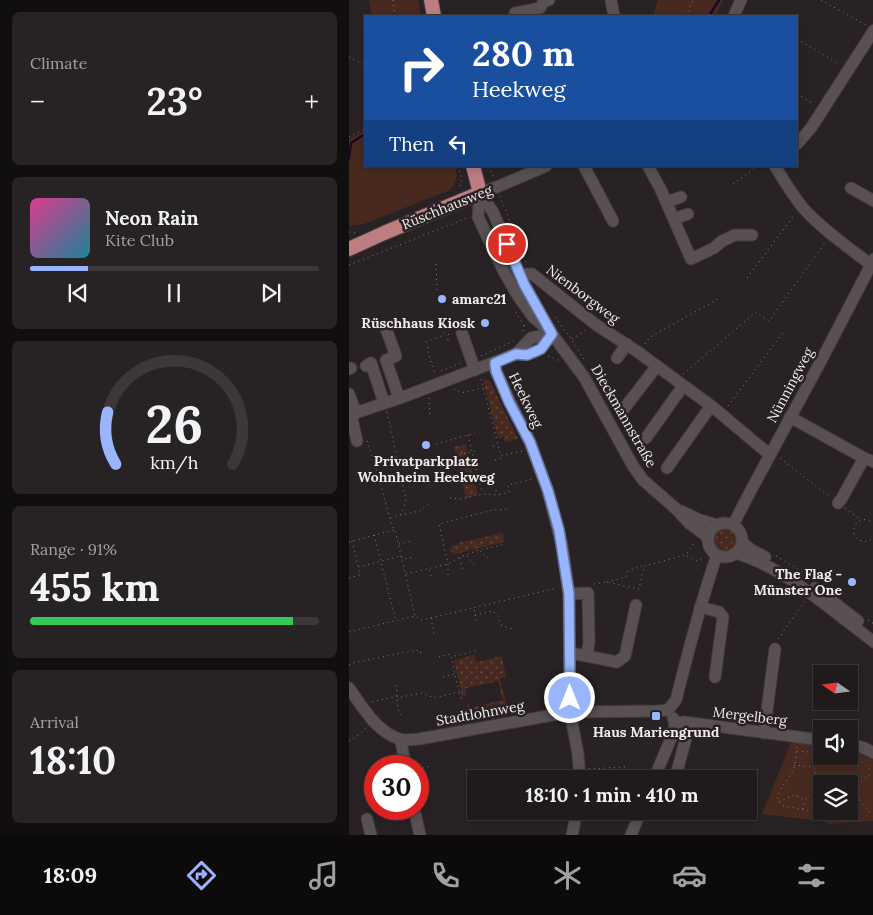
<!DOCTYPE html>
<meta charset="utf-8">
<style>
body{margin:0;font-family:Lora,serif;background:#272324;color:#f1f3f6;height:100vh;display:flex;flex-direction:column;font-size:19px;white-space:nowrap}
*{box-sizing:border-box;margin:0}
p{font-size:16px;color:#a1a1a3}
.icon{flex:none;width:28px;height:28px;fill:none;stroke:currentColor;stroke-width:2;stroke-linecap:round;stroke-linejoin:round}
.map{position:relative;flex:1;overflow:hidden}
.drawer{display:flex;flex-direction:column;gap:12px;padding:12px;background:#110e0f;width:349px}
.drawer>*{flex:none}
.guide{position:absolute;left:15px;top:15px;width:434px;height:152px;border-radius:0px;box-shadow:0 2px 8px #0003,0 0 0 1px #3c383a;background:#1a4fa0;color:#fff;overflow:hidden}
.needle{width:32px;rotate:284deg}
.tools{position:absolute;left:464px;top:665px;display:grid;gap:10px}
.tools a{display:grid;place-items:center;width:45px;height:45px;border-radius:0px;background:#1f1a1b;box-shadow:0 2px 8px #0003,0 0 0 1px #3c383a;font-size:25px}
.speed{position:absolute;left:15px;top:755px;display:flex;gap:10px;font-size:25px;font-weight:700;text-align:center}
.speed>*{display:grid;place-content:center;width:65px;height:65px;border-radius:50%;background:#1f1a1b;box-shadow:0 2px 8px #0003,0 0 0 1px #3c383a;line-height:1}
.speed .limit{border:8px solid #d22;background:#fff;color:#111}
.pin{position:absolute;display:grid;place-items:center;width:42px;height:42px;color:#fff;margin:-21px;border:2px solid #fff;border-radius:50%;box-shadow:0 1px 5px #0007}
.me{position:absolute;width:55px;margin:-28px;rotate:0deg;stroke-linejoin:round;filter:drop-shadow(0 0 4px #0008)}
.turn{display:flex;align-items:center;gap:18px;height:105px;padding:0 25px;font-size:22px}
.turn .icon{width:65px;height:65px;stroke-width:2.5}
.turn b{display:block;font-size:35px;line-height:42px}
.then{display:flex;align-items:center;height:48px;padding:0 25px;background:#0003;gap:10px;font-size:19px}
.big{font-size:38px;font-weight:800;line-height:1.1}
.drawer .card{flex:1;display:flex;flex-direction:column;justify-content:center;gap:8px;min-width:0;padding:0 18px;border-radius:8px;background:#272324}
.drawer .dial{align-items:center;gap:0}
.dial svg{height:130px;overflow:visible;fill:none;stroke:#3c383a;stroke-width:7;stroke-linecap:round;text-anchor:middle}
.dial text{fill:#f1f3f6;stroke:none}
.song{display:flex;align-items:center;gap:15px}
.cover{width:60px;height:60px;border-radius:8px;background:linear-gradient(135deg,hsl(330 70% 55%),hsl(190 70% 35%))}
.played{height:5px;border-radius:2px;background:linear-gradient(90deg,#98b5fd 20%,#3c383a 20%)}
.keys{display:flex;justify-content:space-around;direction:ltr}
.heat{display:flex;justify-content:space-between;align-items:center;font-size:28px;direction:ltr}
.charge{height:8px;border-radius:4px;background:linear-gradient(90deg,#34c759 91%,#3c383a 0)}
.trip{position:absolute;left:118px;top:770px;width:290px;height:50px;border-radius:0px;background:#1f1a1b;box-shadow:0 2px 8px #0003,0 0 0 1px #3c383a;font-weight:800;line-height:50px;text-align:center}
.dock{display:flex;height:80px;justify-content:space-around;align-items:center;background:#0c0a0b;color:#a1a1a3}
.dock .icon{width:35px;height:35px}
.dock .on{color:#98b5fd}
.dock b{font-size:22px;color:#f1f3f6}
main{display:flex;flex:1;min-height:0}
.map>svg:first-child{display:block}
.grass{fill:url(#grass-dots)}
.park{fill:#472920;fill-rule:evenodd}
.lines{fill:none;stroke-linecap:round;stroke-linejoin:round}
.stream{stroke:#200624;stroke-width:2.5}
.minor-casing{stroke:#433c3e;stroke-width:13}
.major-casing{stroke:#433c3e;stroke-width:16}
.path{stroke:#847d7f;stroke-width:1;stroke-dasharray:1 4;stroke-linecap:butt}
.minor{stroke:#585052;stroke-width:11}
.major{stroke:#bc7e80;stroke-width:14}
.route-casing{stroke:#6376a4;stroke-width:12}
.route{stroke:#98b5fd;stroke-width:9}
.poi-dot{fill:#98b5fd;stroke:#292224;stroke-width:2}
.labels{text-anchor:middle;stroke-width:5;stroke-linejoin:round;paint-order:stroke}
.street-label{font-size:14px;fill:#f0eaec;stroke:#292224}
.poi-label{font-size:14px;font-weight:bold;fill:#f0eaec;stroke:#292224;text-anchor:end}
</style>
<main>
<section class="drawer">
<div class="card"><p>Climate</p>
<div class="heat"><a>−</a><b class="big">23°</b><a>+</a></div>
</div>
<div class="card">
<div class="song"><i class="cover"></i><div><b>Neon Rain</b><p>Kite Club</p></div></div>
<div class="played"></div>
<div class="keys"><svg class="icon" aria-label="previous" viewBox="0 0 24 24"><path d="M18 5L8 12l10 7zM5 5v14"/></svg><svg class="icon" aria-label="pause" viewBox="0 0 24 24"><path d="M8 5v14M16 5v14"/></svg><svg class="icon" aria-label="next" viewBox="0 0 24 24"><path d="M6 5l10 7-10 7zM19 5v14"/></svg></div>
</div>
<div class="card dial"><svg viewBox="0 0 100 80">
<path d="M14 69A42 42 0 1 1 86 69"/>
<path d="M14 69A42 42 0 0 1 9 37" stroke="#98b5fd"/>
<text x="50" y="56" font-size="32" font-weight="700">26</text>
<text x="50" y="72" font-size="11">km/h</text>
</svg></div>
<div class="card"><p>Range · 91%</p><b class="big">455 km</b><div class="charge"></div></div>
<div class="card"><p>Arrival</p><b class="big">18:10</b></div>
</section>
<div class="map">
<svg width="525" height="835" viewBox="0 0 525 835">
<defs>
<pattern id="grass-dots" width="8" height="8" patternUnits="userSpaceOnUse" patternTransform="scale(1.25)"><rect width="8" height="8" fill="#472920"/><path d="M2 2h.1M6 6h.1" fill="none" stroke="#624841" stroke-width="1.8" stroke-linecap="round"/></pattern>
</defs>
<rect width="100%" height="100%" fill="#292224"/>
<g class="grass">
<polygon points="137,379 141,381 169,439 156,442 154,437 149,438 134,380"/>
<polygon points="116,444 129,495 117,498 105,447"/>
<circle cx="376" cy="540" r="11"/>
<polygon points="154,533 155,542 106,554 101,551 104,545 108,545 108,543"/>
<polygon points="125,655 128,662 153,656 157,677 151,679 159,710 121,717 118,704 120,704 121,708 154,700 149,681 117,688 117,695 113,696 105,661 105,660"/>
</g>
<g class="park">
<polygon points="20,0 69,0 72,16 23,16"/>
<polygon points="309,0 374,0 366,16 304,16"/>
<path d="M 16,130 L 16,166 L 106,166 C 109,176 108,181 101,190 L 15,224 L 0,226 L 0,139 Z"/>
<path d="M 443,740 L 472,744 L 472,756 L 500,756 L 500,748 L 519,756 L 524,760 L 524,821 L 480,824 L 478,822 L 413,814 ZM 472,784 L 500,784 L 500,811 L 472,811 Z"/>
</g>
<g class="lines">
<g class="stream">
<polyline points="360,16 370,0"/>
<polyline points="0,158 2,143 16,134"/>
</g>
<g class="minor-casing">
<g id="minor">
<polyline points="262,0 265,16"/>
<polyline points="167,16 166,13 191,8 195,1 200,0"/>
<polyline points="385,16 392,0"/>
<polyline points="448,144 462,128 525,30"/>
<polyline points="235,166 264,221"/>
<polyline points="299,166 312,190 342,259 365,248 373,241 386,235 403,235"/>
<path d="M 426,166 C 435,181 444,196 455,209 C 474,230 499,247 521,264"/>
<polyline points="502,188 525,201"/>
<polyline points="131,193 144,212 171,276 180,293 203,334 235,377 284,466 294,480 326,508 341,524 355,534 359,539"/>
<polyline points="131,193 129,217 154,270 169,296 184,317 198,329"/>
<polyline points="131,193 148,187 197,166"/>
<polyline points="318,202 332,197"/>
<polyline points="325,219 339,214"/>
<polyline points="171,276 178,274 183,274 246,324 289,352 365,408 421,455"/>
<polyline points="36,326 47,356 37,360 50,398"/>
<polyline points="113,333 126,370"/>
<polyline points="167,354 182,338 203,334"/>
<polyline points="268,358 278,344"/>
<polyline points="146,363 147,371 161,402 181,442 199,491 213,545 220,594 221,712 229,754 231,779"/>
<polyline points="17,366 22,363 35,403"/>
<polyline points="0,369 2,368"/>
<polyline points="0,394 7,413"/>
<polyline points="274,410 308,366"/>
<path d="M 0,415 L 54,397 L 167,354 C 188,356 192,349 203,334"/>
<polyline points="441,417 515,458 525,462"/>
<polyline points="3,419 8,441"/>
<polyline points="297,438 334,386"/>
<polyline points="318,468 359,410 365,408"/>
<polyline points="489,503 493,498 515,458"/>
<polyline points="332,511 351,520 368,525"/>
<circle cx="376" cy="540" r="17"/>
<polyline points="384,525 401,492 473,359 525,259"/>
<polyline points="393,542 401,549 416,557"/>
<path d="M 386,553 C 436,567 483,611 525,642"/>
<polyline points="466,588 509,621"/>
<polyline points="220,594 239,593 240,642 238,656"/>
<polyline points="351,607 370,612 374,617 366,677"/>
<polyline points="222,653 268,662 276,656 287,605"/>
<path d="M 0,688 C 14,708 27,731 50,739 C 56,741 64,739 70,739 L 221,712 L 309,711 L 319,710"/>
<path d="M 319,710 L 327,700 L 329,692 C 341,646 352,600 368,555"/>
<polyline points="326,723 335,722 472,740"/>
<polyline points="415,733 426,649"/>
<polyline points="52,740 56,766"/>
<polyline points="500,744 513,747 525,753"/>
<polyline points="305,779 325,731 326,723 324,718"/>
<polyline points="326,779 337,738 337,723"/>
<polyline points="65,809 71,835"/>
<polyline points="18,819 22,835"/>
<polyline points="223,835 228,811"/>
<polyline points="282,835 292,811"/>
</g>
</g>
<g class="major-casing">
<g id="major">
<polyline points="82,0 85,16"/>
<polyline points="0,249 35,233 131,193 124,166"/>
</g>
</g>
<g class="path">
<polyline points="44,0 46,16"/>
<polyline points="472,0 517,25"/>
<polyline points="337,16 344,0"/>
<polyline points="448,39 490,64"/>
<polyline points="0,57 16,65"/>
<polyline points="448,94 465,104"/>
<polyline points="0,137 16,129"/>
<polyline points="109,166 113,179 110,189"/>
<polyline points="140,166 145,178"/>
<polyline points="384,184 409,166"/>
<polyline points="151,196 178,264"/>
<polyline points="0,232 6,233"/>
<polyline points="87,264 88,291"/>
<polyline points="0,265 118,218"/>
<polyline points="398,278 446,214"/>
<polyline points="114,302 125,299"/>
<polyline points="167,312 175,326"/>
<polyline points="206,317 223,340 236,361"/>
<polyline points="174,331 175,326 178,324"/>
<polyline points="223,339 237,330"/>
<polyline points="99,340 100,328"/>
<polyline points="77,342 92,336 100,327"/>
<polyline points="296,344 301,337 369,299"/>
<polyline points="79,347 78,349 86,373"/>
<polyline points="132,356 165,341"/>
<polyline points="199,356 211,361"/>
<polyline points="92,371 112,363"/>
<polyline points="334,374 407,312 420,321 476,243"/>
<polyline points="132,379 152,456 173,451"/>
<polyline points="105,389 112,393 134,388"/>
<polyline points="80,398 81,416"/>
<polyline points="379,406 435,331"/>
<polyline points="38,412 57,500 54,510 51,515 42,518"/>
<polyline points="119,435 133,493"/>
<polyline points="18,441 27,469 43,526 46,530 66,616"/>
<polyline points="87,444 126,433"/>
<polyline points="144,446 149,445"/>
<polyline points="431,458 481,497"/>
<polyline points="91,460 129,450"/>
<polyline points="146,460 153,458 152,457"/>
<polyline points="147,490 148,494"/>
<polyline points="101,498 112,499 134,494 149,495 160,492 159,485 185,479"/>
<polyline points="496,508 512,520"/>
<polyline points="51,515 71,511 81,502"/>
<path d="M 525,524 C 508,509 496,537 513,541 C 518,542 521,540 525,537"/>
<polyline points="25,535 47,621"/>
<polyline points="3,541 9,566"/>
<polyline points="0,542 45,530"/>
<polyline points="50,544 62,541"/>
<polyline points="131,551 140,559"/>
<polyline points="118,556 128,567"/>
<polyline points="338,556 348,561 356,557"/>
<polyline points="427,556 464,578"/>
<polyline points="111,558 114,572"/>
<polyline points="80,570 83,579"/>
<polyline points="57,574 99,564 111,557 130,550 157,544"/>
<polyline points="99,575 99,564 90,524 144,510 159,509"/>
<polyline points="0,578 11,575 9,567 52,556 54,559 64,557"/>
<polyline points="258,582 277,577 279,571 293,566"/>
<polyline points="245,584 257,582 290,589 295,566 337,555 346,541"/>
<polyline points="125,610 128,623"/>
<polyline points="126,615 144,611 149,616 152,625 166,630"/>
<polyline points="82,618 85,634"/>
<polyline points="519,620 525,624"/>
<polyline points="0,632 66,616 73,620 208,588"/>
<polyline points="429,639 456,601"/>
<polyline points="90,657 102,654 102,656"/>
<polyline points="0,665 4,663 68,650 69,653 75,652"/>
<polyline points="94,677 106,674"/>
<path d="M 47,685 C 49,695 46,707 52,715"/>
<polyline points="110,693 114,702"/>
<polyline points="23,702 49,696 52,697 73,693 85,698 110,692 102,657 130,650"/>
<polyline points="0,741 3,740 17,728"/>
<path d="M 448,747 C 447,755 447,765 443,772 C 439,781 419,799 435,806 L 466,812 L 477,811"/>
<polyline points="448,751 472,753"/>
<path d="M 499,756 C 509,758 517,763 522,772"/>
<polyline points="445,765 464,767 466,769 467,791"/>
<polyline points="69,769 82,766"/>
<polyline points="240,769 276,767"/>
<path d="M 525,772 C 501,784 506,801 525,815"/>
<polyline points="178,774 221,771"/>
<polyline points="500,792 508,792"/>
<polyline points="430,802 445,795 453,798 455,800"/>
<path d="M 454,809 C 455,801 458,796 465,791 L 472,792"/>
</g>
<use href="#minor" class="minor"/>
<use href="#major" class="major"/>
</g>
<g class="lines">
<g class="route-casing">
<polyline id="route" points="158,244 175,284 203,334 192,349 178,355 167,354 146,363 147,371 160,402 181,442 199,491 210,530 220,594 221,698"/>
</g>
<use href="#route" class="route"/>
</g>
<g class="poi-dot">
<circle cx="93" cy="299" r="5"/>
<circle cx="136" cy="323" r="5"/>
<circle cx="77" cy="445" r="5"/>
<circle cx="503" cy="582" r="5"/>
<rect x="302" y="711" width="10" height="10" rx="2.5"/>
</g>
<g class="labels">
<g class="street-label">
<text transform="translate(98 207) rotate(-22)" y="5">Rüschhausweg</text>
<text transform="translate(234 294) rotate(37)" y="5">Nienborgweg</text>
<text transform="translate(441 385) rotate(-62)" y="5">Nünningweg</text>
<text transform="translate(177 400) rotate(64)" y="5">Heekweg</text>
<text transform="translate(275 416) rotate(60)" y="5">Dieckmannstraße</text>
<text transform="translate(131 713) rotate(-10)" y="5">Stadtlohnweg</text>
<text transform="translate(401 716) rotate(7)" y="5">Mergelberg</text>
</g>
<g class="poi-label">
<text x="103" y="304" text-anchor="start">amarc21</text>
<text x="126" y="328">Rüschhaus Kiosk</text>
<text x="77" y="466" text-anchor="middle">Privatparkplatz<tspan x="77" dy="16">Wohnheim Heekweg</tspan></text>
<text x="493" y="579">The Flag -<tspan x="493" dy="16">Münster One</tspan></text>
<text x="307" y="737" text-anchor="middle">Haus Mariengrund</text>
</g>
</g>
</svg>
<div class="tools">
<a><svg class="needle" viewBox="-14 -14 28 28"><path d="M0-13l5 13h-10z" fill="#e53935"/><path d="M0 13l5-13h-10z" fill="#a1a1a3"/></svg></a>
<a><svg class="icon" aria-label="sound" viewBox="0 0 24 24"><path d="M4 9h4l5-4v14l-5-4H4zM17 9q2 3 0 6"/></svg></a>
<a><svg class="icon" aria-label="layers" viewBox="0 0 24 24"><path d="M12 4l9 5-9 5-9-5zM3 14l9 5 9-5"/></svg></a>
</div>
<div class="speed"><div class="limit">30</div></div>
<div class="pin" style="left:158px;top:244px;background:#d93025"><svg class="icon" aria-label="arrive" viewBox="0 0 24 24"><path d="M6 21V4h12l-3 4 3 4H6"/></svg></div>
<svg class="me" style="left:221px;top:698px" viewBox="-20 -20 40 40"><circle r="17" fill="#98b5fd" stroke="#fff" stroke-width="3"/><path d="M0-11L8 9 0 5-8 9z" fill="#fff"/></svg>
<div class="trip">18:10 · 1 min · 410 m</div>
<div class="guide">
<div class="turn"><svg class="icon" aria-label="right" viewBox="0 0 24 24"><path d="M7 20v-9h11M14 6l5 5-5 5"/></svg><div><b>280 m</b>Heekweg</div></div>
<div class="then">Then<svg class="icon" aria-label="left" viewBox="0 0 24 24"><path d="M17 20v-9H6M10 6l-5 5 5 5"/></svg></div>
</div>
</div>
</main>
<nav class="dock">
<b>18:09</b>
<svg class="icon on" aria-label="directions" viewBox="0 0 24 24"><path d="M12 3l9 9-9 9-9-9zM9 14v-3h6M13 9l2 2-2 2"/></svg>
<svg class="icon" aria-label="music" viewBox="0 0 24 24"><path d="M9 18V5l10-2v13"/><circle cx="6" cy="18" r="3"/><circle cx="16" cy="16" r="3"/></svg>
<svg class="icon" aria-label="phone" viewBox="0 0 24 24"><path d="M5 4h4l2 5-3 2q2 4 5 5l2-3 5 2v4C11 20 4 13 5 4z"/></svg>
<svg class="icon" aria-label="climate" viewBox="0 0 24 24"><path d="M12 3v18M4 7l16 10M4 17L20 7"/></svg>
<svg class="icon" aria-label="car" viewBox="0 0 24 24"><path d="M5 17H2v-5l4-1 3-4h7l3 4 3 1v5h-3M9 17h6M6 11h13"/><circle cx="7" cy="17" r="2"/><circle cx="17" cy="17" r="2"/></svg>
<svg class="icon" aria-label="filters" viewBox="0 0 24 24"><path d="M4 7h16M4 17h16"/><circle cx="9" cy="7" r="2"/><circle cx="15" cy="17" r="2"/></svg>
</nav>
